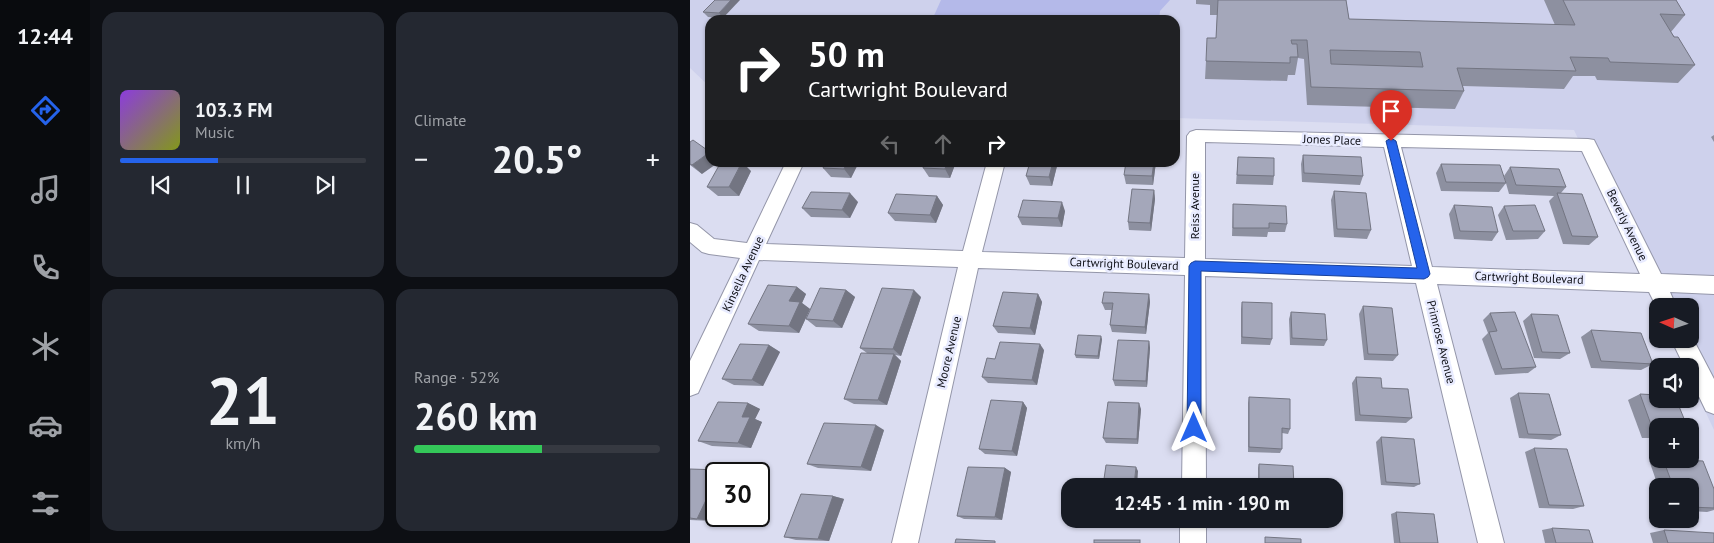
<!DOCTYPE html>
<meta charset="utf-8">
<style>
body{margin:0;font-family:"PT Sans",sans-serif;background:#242831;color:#f1f3f6;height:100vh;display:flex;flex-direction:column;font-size:19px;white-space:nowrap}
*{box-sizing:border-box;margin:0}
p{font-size:16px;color:#9ea1a6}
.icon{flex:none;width:28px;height:28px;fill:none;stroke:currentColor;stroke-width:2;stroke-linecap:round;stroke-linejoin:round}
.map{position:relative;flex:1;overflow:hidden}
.details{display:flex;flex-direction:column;gap:12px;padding:12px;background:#0d0f14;width:600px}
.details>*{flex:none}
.top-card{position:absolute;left:15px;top:15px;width:475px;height:152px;border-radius:15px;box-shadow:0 1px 4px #0004;background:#202124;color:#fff;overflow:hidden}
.needle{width:32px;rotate:273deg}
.controls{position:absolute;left:959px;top:298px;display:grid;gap:10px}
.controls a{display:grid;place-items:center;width:50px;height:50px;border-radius:10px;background:#171b24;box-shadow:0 1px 4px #0004;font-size:25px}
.speed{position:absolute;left:15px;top:462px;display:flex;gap:10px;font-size:25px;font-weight:700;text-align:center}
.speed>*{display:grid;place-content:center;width:65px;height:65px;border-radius:50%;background:#171b24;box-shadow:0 1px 4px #0004;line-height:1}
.speed .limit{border:2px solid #111;border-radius:8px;background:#fff;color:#111}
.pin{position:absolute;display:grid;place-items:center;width:42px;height:42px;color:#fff;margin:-51px -21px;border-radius:50% 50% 50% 0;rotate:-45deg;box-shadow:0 0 5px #0007}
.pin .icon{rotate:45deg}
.me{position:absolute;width:55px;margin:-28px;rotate:0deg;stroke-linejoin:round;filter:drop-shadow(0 0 4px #0008)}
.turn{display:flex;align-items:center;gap:18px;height:105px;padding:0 20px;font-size:22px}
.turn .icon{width:65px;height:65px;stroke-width:2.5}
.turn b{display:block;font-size:35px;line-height:42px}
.lanes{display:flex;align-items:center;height:48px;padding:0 20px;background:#0003;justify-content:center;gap:25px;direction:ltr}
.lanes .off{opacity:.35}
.big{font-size:38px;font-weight:700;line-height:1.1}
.details .card{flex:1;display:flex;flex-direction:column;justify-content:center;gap:8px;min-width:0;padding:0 18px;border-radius:15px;background:#242831}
.details .dial{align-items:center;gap:0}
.dial b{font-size:65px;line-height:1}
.song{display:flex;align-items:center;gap:15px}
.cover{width:60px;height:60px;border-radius:8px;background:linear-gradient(135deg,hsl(270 70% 55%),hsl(70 70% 35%))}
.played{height:5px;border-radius:2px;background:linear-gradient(90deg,#2563eb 40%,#363941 40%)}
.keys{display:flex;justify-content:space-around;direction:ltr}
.heat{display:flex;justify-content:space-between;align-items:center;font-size:28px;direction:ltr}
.charge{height:8px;border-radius:4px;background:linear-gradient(90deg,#34c759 52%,#363941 0)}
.details .tiles{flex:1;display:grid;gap:12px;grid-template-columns:repeat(2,1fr)}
.trip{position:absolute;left:371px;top:478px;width:282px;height:50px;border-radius:15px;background:#171b24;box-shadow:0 1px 4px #0004;font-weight:700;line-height:50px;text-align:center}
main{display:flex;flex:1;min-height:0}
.tab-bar{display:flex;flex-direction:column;width:90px;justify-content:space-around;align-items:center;background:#090b0e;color:#9ea1a6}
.tab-bar .icon{width:35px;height:35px}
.tab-bar .on{color:#2563eb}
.tab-bar b{font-size:22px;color:#f1f3f6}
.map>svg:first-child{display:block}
.built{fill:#ced1ec}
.green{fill:#b4b9e9}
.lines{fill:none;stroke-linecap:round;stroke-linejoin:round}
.minor-casing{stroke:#9496a9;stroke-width:2}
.minor{fill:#fff;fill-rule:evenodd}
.wall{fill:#8d90a0}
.shaded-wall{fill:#737582}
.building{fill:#a4a7ba;stroke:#737582;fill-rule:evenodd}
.route{fill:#2563eb;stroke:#184099}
.labels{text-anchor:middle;stroke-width:5;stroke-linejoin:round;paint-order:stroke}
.street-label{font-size:12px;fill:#0d0e15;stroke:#e8ebff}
</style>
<main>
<nav class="tab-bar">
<b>12:44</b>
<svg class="icon on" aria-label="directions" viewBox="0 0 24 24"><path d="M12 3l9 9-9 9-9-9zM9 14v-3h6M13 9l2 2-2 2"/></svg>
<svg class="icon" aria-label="music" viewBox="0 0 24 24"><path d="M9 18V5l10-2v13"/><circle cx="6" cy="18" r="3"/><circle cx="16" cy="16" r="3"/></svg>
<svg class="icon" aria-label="phone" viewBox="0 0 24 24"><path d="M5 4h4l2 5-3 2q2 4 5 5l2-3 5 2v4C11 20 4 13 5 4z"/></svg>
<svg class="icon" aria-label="climate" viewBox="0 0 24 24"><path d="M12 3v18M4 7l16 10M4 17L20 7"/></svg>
<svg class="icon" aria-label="car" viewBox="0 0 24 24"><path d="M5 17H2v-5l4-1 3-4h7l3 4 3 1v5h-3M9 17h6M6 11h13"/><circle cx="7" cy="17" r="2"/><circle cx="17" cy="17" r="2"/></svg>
<svg class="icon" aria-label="filters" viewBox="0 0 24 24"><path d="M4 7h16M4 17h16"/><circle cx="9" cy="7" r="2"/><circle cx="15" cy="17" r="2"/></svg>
</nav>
<section class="details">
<div class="tiles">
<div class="card">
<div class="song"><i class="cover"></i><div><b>103.3 FM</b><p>Music</p></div></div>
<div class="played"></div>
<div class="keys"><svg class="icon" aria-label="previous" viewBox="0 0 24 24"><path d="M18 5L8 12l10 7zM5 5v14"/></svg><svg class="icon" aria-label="pause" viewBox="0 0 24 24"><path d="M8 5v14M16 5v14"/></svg><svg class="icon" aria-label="next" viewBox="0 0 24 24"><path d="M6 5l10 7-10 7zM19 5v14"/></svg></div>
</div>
<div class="card"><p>Climate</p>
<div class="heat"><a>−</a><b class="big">20.5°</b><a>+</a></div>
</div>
<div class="card dial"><b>21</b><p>km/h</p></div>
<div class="card"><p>Range · 52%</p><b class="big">260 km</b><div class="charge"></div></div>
</div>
</section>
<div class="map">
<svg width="1024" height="543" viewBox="0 0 1024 543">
<rect width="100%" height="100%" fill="#dbddf1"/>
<polygon class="built" points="0,0 1024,0 1024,430 1000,379 1000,366 994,366 981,339 1000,339 1000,306 968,306 967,309 884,130 485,118 485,20 20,20 20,87 0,68"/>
<polygon class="green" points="251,0 480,0 470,11 469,20 242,20"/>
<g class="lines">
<g class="minor-casing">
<g id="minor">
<path d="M 506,130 L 898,139 L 904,140 L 971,274 L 1024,276 L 1024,294 L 980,292 L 986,306 L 968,306 L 968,310 L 959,292 L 747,284 L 814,543 L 788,543 L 726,283 L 515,276 L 516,486 L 492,486 L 495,275 L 288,268 L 228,543 L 202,543 L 268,267 L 69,260 L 8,393 L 0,396 L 0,361 L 50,258 L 19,254 L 12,252 L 0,242 L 0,223 L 7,225 L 24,239 L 57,243 L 96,162 L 114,162 L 76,244 L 273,251 L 297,162 L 315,162 L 292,252 L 495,258 L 497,136 L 500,132 ZM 515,142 L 694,147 L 722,266 L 515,259 ZM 711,147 L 892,151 L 950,274 L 742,267 Z"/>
<polygon points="1000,333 1024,379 1024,414 1016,411 1000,378 1000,366 994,366 981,339 1000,339"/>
<rect x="490" y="519" width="26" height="24"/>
</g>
</g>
<use href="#minor" class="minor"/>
</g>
<g class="wall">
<polygon points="25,0 33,18 18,17 13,12"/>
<polygon points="506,0 656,0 659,19 865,25 854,0 986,0 995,15 981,32 1005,65 988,83 907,80 905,76 883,76 874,89 773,86 774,91 765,109 617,105 614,59 608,58 605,75 598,75 597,81 515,79 516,61 526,38 527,15 520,15 520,5 506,4"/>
<polygon points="1024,135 1024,142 1021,137"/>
<polygon points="0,142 12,174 0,165"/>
<polygon points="613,155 673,176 670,185 612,182 611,164"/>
<polygon points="548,157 584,176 583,185 546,184"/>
<polygon points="136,162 169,162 161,178 141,177 133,168"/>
<polygon points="266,162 260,178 239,177 233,168"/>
<polygon points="340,162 368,162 362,186 340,185 336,176"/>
<polygon points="466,162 463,185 436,184 434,175"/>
<polygon points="751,164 816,183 809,192 751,191 746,173"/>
<polygon points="820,167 876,187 871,193 908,237 899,245 873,244 859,201 864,196 819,194 814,176"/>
<polygon points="61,171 49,196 28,196 17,187"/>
<polygon points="464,190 465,199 461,231 439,230 438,222"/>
<polygon points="644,191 681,230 677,239 644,237 641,200"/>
<polygon points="247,196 253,205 246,223 205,221 198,213"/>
<polygon points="168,202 160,218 121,217 112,208"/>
<polygon points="543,204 597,224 595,232 578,232 577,237 542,236"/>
<polygon points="764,205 808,232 802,241 764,239 759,214"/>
<polygon points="814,206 855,231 848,239 816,240 808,215"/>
<polygon points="375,211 372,227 332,225 328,217"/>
<polygon points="107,287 116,294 112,303 120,309 109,333 69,331 58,324"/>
<polygon points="156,290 165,297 152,328 126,327 116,319"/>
<polygon points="348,294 352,302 345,335 308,333 303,326"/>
<polygon points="459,294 460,302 456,334 422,332 420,325 422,310 415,310 412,303"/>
<polygon points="231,297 211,356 205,355 211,361 197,405 164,404 154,399 177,353 170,348"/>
<polygon points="552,302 582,339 580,345 551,344 551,309"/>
<polygon points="673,306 708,355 703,361 674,360 669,314"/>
<polygon points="601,312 637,340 634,346 600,345 599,319"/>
<polygon points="800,313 846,367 838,373 805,375 792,339 798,333 793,320"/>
<polygon points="841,314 880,353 870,359 844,358 833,321"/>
<polygon points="901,330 963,364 951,370 901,368 891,337"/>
<polygon points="412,339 409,359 386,358 385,355"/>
<polygon points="459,341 460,348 457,387 425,386 423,380"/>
<polygon points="79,345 90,352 73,386 44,385 32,379"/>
<polygon points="354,350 347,385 298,383 292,377 305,359"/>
<polygon points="666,377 722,418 716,423 665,421 662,383"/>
<polygon points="828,393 871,435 861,440 829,438 820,398"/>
<polygon points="950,394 968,426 968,438 952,438 938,400"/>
<polygon points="559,397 600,429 598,434 592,433 592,449 590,453 558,452 558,403"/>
<polygon points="333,402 337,408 327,456 295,454 289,449"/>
<polygon points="58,403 70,409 65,419 72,422 61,448 22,446 8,441"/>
<polygon points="451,409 448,444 416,443 413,438"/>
<polygon points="194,430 181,471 128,468 117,464"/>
<polygon points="691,437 730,484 724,487 691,485 686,442"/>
<polygon points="844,448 894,506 883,509 849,508 835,452"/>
<polygon points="973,459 1024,489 1024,510 1017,512 1000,511 1000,486 968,486 960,463"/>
<polygon points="569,464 604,486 568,486 568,468"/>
<polygon points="315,468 321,472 312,520 274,519 267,516"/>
<polygon points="0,469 30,470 42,474 26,474 22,521 0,520"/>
<polygon points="143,496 154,499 139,541 106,540 94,537"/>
<polygon points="706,512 748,543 704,543 701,514"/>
<polygon points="862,528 903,543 855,543 852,530"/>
<polygon points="974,530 1024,543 963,543 960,533"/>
</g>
<g class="shaded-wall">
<polygon points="41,0 50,0 33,18 29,13"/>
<polygon points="20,152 20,162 29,162 12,174 2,165"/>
<polygon points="52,162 61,171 49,196 39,187"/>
<polygon points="157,162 169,162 161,178 154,169"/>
<polygon points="257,162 266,162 260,178 255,169"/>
<polygon points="363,162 368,162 362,186 359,177"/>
<polygon points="464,162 466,162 463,185 462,176"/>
<polygon points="464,190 465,199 461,231 460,223"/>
<polygon points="160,193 168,202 160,218 152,210"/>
<polygon points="247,196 253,205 246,223 240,215"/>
<polygon points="372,202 375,211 372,227 368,218"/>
<polygon points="107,287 116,294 112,303 120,309 109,333 99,326 99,301"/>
<polygon points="156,290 165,297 152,328 143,321"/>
<polygon points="224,290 231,297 211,356 203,349"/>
<polygon points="348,294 352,302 345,335 340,328"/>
<polygon points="459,294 460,302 456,334 455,327"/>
<polygon points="411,336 412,339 409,359 408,356"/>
<polygon points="459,341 460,348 457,387 456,381"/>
<polygon points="350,344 354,350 347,385 342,380"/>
<polygon points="79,345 90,352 73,386 62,380"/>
<polygon points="204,354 211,361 197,405 188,400"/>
<polygon points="333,402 337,408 327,456 322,451"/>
<polygon points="58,403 70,409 65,419 72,422 61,448 48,443 52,417"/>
<polygon points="449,403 451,409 448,444 447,439"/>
<polygon points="186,425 194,430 181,471 171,467"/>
<polygon points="446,467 448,471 447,486 444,486"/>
<polygon points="315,468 321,472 312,520 305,517"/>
<polygon points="30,470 42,474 29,474"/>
<polygon points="26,479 26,512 22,521 7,519"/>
<polygon points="143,496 154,499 139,541 128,539"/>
</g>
<g class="building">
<polygon points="25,0 41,0 29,13 13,12"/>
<path d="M 528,0 L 656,0 L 659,19 L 885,25 L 873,0 L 986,0 L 995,15 L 970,14 L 984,37 L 988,37 L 1005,65 L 920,62 L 918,58 L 880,57 L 886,71 L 767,68 L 774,91 L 621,87 L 617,40 L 601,40 L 602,44 L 607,44 L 608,57 L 600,57 L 600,63 L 516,61 L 517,38 L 526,38 ZM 640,50 L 730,52 L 733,67 L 641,64 Z"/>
<polygon points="3,140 20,152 2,165 0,164 0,142"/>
<polygon points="613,155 671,157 673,176 614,173"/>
<polygon points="548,157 584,158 584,176 547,175"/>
<polygon points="31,162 52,162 39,187 17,187"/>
<polygon points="136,162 157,162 154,169 133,168"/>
<polygon points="235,162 257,162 255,169 233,168"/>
<polygon points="340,162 363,162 359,177 336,176"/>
<polygon points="436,162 464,162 462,176 434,175"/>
<polygon points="751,164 810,165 816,183 756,182"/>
<polygon points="820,167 869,169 876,187 826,185"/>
<polygon points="442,189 464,190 460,223 438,222"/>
<polygon points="644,191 676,193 681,230 647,229"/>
<polygon points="121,192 160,193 152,210 112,208"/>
<polygon points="867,193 892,194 908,237 882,236"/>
<polygon points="206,194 247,196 240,215 198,213"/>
<polygon points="333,200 372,202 368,218 328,217"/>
<polygon points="543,204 596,206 597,224 579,223 579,228 543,228"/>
<polygon points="764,205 802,207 808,232 770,231"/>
<polygon points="845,205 855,231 823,231 814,206"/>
<polygon points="78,285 107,287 99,301 110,302 99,326 58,324"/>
<polygon points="130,288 156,290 143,321 116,319"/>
<polygon points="192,288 224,290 203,349 170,348"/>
<polygon points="313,292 348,294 340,328 303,326"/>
<polygon points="414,292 459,294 455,327 420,325 423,303 412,303"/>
<polygon points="552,302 582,303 582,339 552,337"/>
<polygon points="673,306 702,308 708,355 678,354"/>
<polygon points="601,312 635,314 637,340 602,338"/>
<polygon points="825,312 846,367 812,369 799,332 807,331 800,313"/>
<polygon points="841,314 868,315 880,353 852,352"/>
<polygon points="901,330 951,333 963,364 911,361"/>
<polygon points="388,335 411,336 408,356 385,355"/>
<polygon points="428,340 459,341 456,381 423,380"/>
<polygon points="310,342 350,344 342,380 292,377 297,358 305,359"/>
<polygon points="50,344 79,345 62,380 32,379"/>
<polygon points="171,353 204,354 188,400 154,399"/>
<polygon points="666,377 691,378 692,388 718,389 722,418 670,415"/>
<polygon points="828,393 859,394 871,435 838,434"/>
<polygon points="950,394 968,395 968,399 986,399 997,426 968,426 968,433 964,433"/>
<polygon points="559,397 600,399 600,429 592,428 592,449 559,447"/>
<polygon points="301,400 333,402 322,451 289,449"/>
<polygon points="28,402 58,403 52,417 60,417 48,443 8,441"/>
<polygon points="418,402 449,403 447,439 413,438"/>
<polygon points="134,423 186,425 171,467 117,464"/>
<polygon points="691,437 724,439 730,484 696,482"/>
<polygon points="844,448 877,449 894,506 859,505"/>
<polygon points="973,459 1013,461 1024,489 1024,508 1000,507 1000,486 983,486"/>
<polygon points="569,464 603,466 604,486 569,486"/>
<polygon points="416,465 446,467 444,486 413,486"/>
<polygon points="278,467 315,468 305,517 267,516"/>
<polygon points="0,469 30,470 29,474 26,474 26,479 7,519 0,518"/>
<polygon points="111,494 143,496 128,539 94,537"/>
<polygon points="706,512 744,514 748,543 710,543"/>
<polygon points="862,528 899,530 903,543 866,543"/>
<polygon points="974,530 1024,533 1024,543 978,543"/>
<polygon points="575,537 611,539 611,543 575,543"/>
<polygon points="266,539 305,541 305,543 265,543"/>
<rect x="404" y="540" width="46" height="3"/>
</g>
<polygon class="route" points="701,138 706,141 740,274 738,277 734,279 511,271 511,428 509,433 504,435 499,433 497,428 499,266 501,263 505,261 727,268 696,141"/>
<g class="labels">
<g class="street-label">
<text transform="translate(642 140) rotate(2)" y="4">Jones Place</text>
<text transform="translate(505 206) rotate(-90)" y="4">Reiss Avenue</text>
<text transform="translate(937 225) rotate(64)" y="4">Beverly Avenue</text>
<text transform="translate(434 264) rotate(2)" y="4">Cartwright Boulevard</text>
<text transform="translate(53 274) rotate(-65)" y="4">Kinsella Avenue</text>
<text transform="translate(839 278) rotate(2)" y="4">Cartwright Boulevard</text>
<text transform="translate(751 342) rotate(76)" y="4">Primrose Avenue</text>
<text transform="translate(259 352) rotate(-77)" y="4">Moore Avenue</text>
</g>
</g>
</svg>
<div class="controls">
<a><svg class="needle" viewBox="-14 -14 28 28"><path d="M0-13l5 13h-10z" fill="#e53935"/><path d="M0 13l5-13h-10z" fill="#9ea1a6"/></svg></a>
<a><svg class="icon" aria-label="sound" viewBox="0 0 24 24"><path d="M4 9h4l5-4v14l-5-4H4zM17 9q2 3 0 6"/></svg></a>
<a>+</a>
<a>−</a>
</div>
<div class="speed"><div class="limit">30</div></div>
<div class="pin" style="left:701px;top:141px;background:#d93025"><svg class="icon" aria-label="arrive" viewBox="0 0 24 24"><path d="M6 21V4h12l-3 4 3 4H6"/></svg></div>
<svg class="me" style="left:504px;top:428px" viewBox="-20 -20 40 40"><path d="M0-17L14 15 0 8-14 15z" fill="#2563eb" stroke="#fff" stroke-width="4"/></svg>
<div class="trip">12:45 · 1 min · 190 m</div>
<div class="top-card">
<div class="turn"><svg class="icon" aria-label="right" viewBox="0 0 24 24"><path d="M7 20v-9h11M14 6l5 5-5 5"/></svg><div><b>50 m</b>Cartwright Boulevard</div></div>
<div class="lanes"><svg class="icon off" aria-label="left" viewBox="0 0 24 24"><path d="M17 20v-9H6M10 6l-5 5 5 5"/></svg><svg class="icon off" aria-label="ahead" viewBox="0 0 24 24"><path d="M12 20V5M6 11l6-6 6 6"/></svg><svg class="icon" aria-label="right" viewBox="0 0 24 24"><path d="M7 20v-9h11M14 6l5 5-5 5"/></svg></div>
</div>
</div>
</main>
